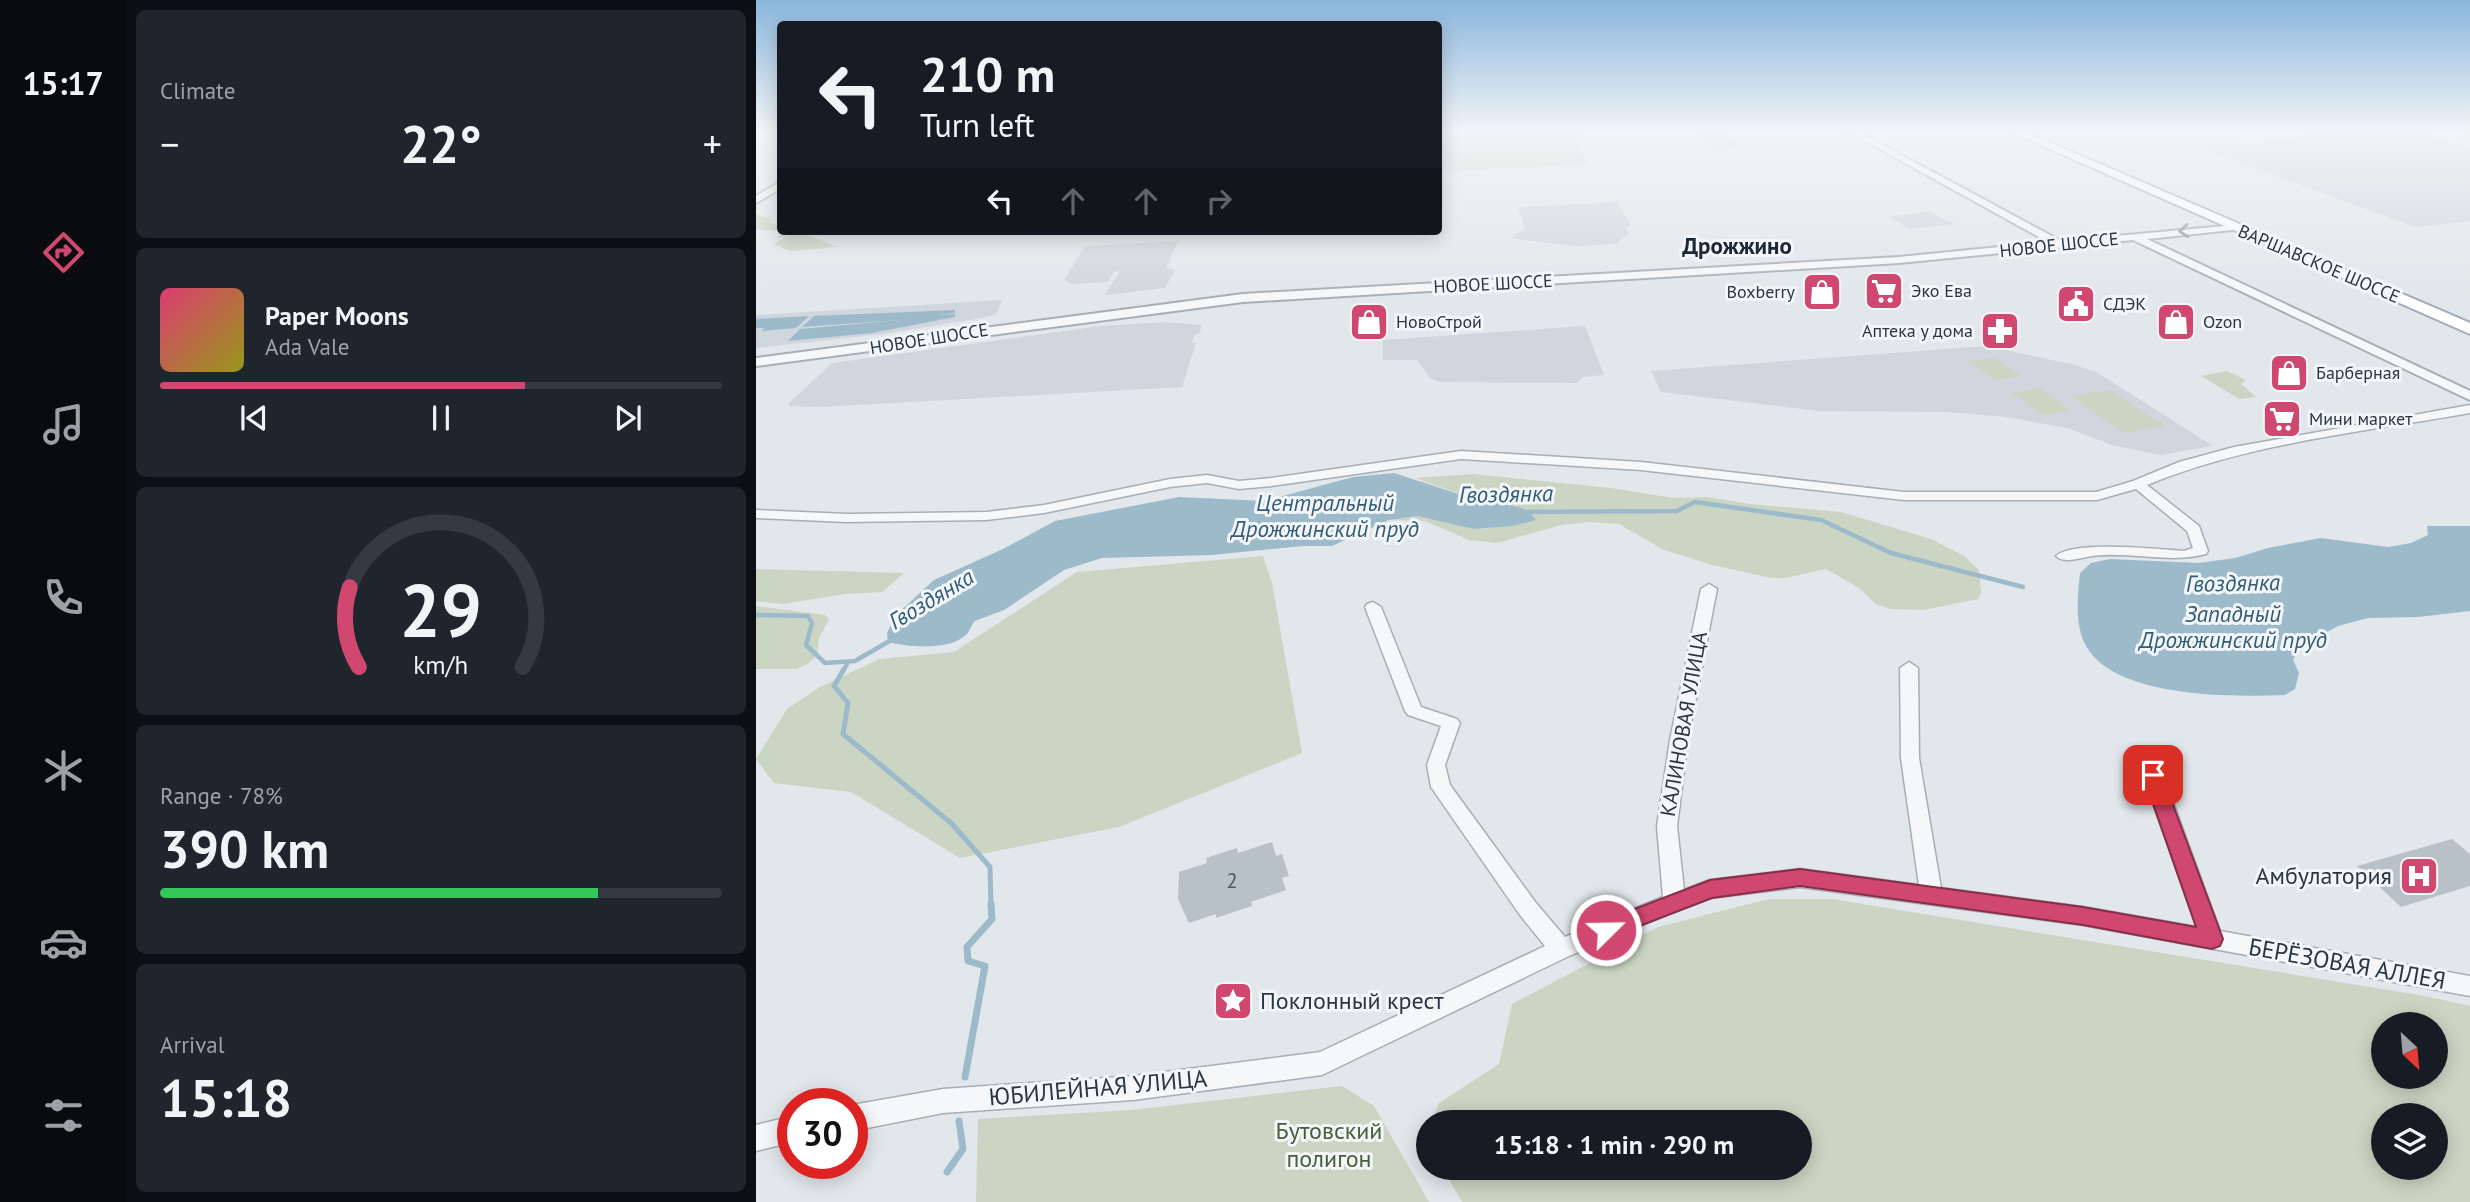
<!DOCTYPE html>
<meta charset="utf-8">
<style>
body{margin:0;font-family:"PT Sans",sans-serif;background:#20242c;color:#f1f3f6;height:100vh;display:flex;flex-direction:column;font-size:26px;white-space:nowrap}
*{box-sizing:border-box;margin:0}
p{font-size:23px;color:#9ea1a6}
.icon{flex:none;width:38px;height:38px;fill:none;stroke:currentColor;stroke-width:2;stroke-linecap:round;stroke-linejoin:round}
.map{position:relative;flex:1;overflow:hidden}
.sheet{display:flex;flex-direction:column;gap:10px;padding:10px;background:#0d0f14;width:630px}
.sheet>*{flex:none}
.guide{position:absolute;left:21px;top:21px;width:665px;height:214px;border-radius:7px;box-shadow:0 4px 18px #0003;background:#171b24;color:#f1f3f6;overflow:hidden}
.needle{width:46px;rotate:154deg}
.tools{position:absolute;left:1615px;top:1012px;display:grid;gap:14px}
.tools a{display:grid;place-items:center;width:77px;height:77px;border-radius:50%;background:#171b24;box-shadow:0 4px 18px #0003;font-size:35px}
.speed{position:absolute;left:21px;top:1088px;display:flex;gap:14px;font-size:35px;font-weight:700;text-align:center}
.speed>*{display:grid;place-content:center;width:91px;height:91px;border-radius:50%;background:#171b24;box-shadow:0 4px 18px #0003;line-height:1}
.speed .limit{border:10px solid #d22;background:#fff;color:#111}
.pin{position:absolute;display:grid;place-items:center;width:60px;height:60px;color:#fff;margin:-30px;border-radius:14px;box-shadow:0 4px 10px #0006}
.me{position:absolute;width:77px;margin:-38px;rotate:67deg;stroke-linejoin:round;filter:drop-shadow(0 0 5px #0008)}
.turn{display:flex;align-items:center;gap:24px;height:147px;padding:0 28px;font-size:32px}
.turn .icon{width:91px;height:91px;stroke-width:2.5}
.turn b{display:block;font-size:49px;line-height:60px}
.lanes{display:flex;align-items:center;height:66px;padding:0 28px;background:#0003;justify-content:center;gap:35px;direction:ltr}
.lanes .off{opacity:.35}
.big{font-size:52px;font-weight:800;line-height:1.1}
.sheet .widget{flex:1;display:flex;flex-direction:column;justify-content:center;gap:10px;min-width:0;padding:0 24px;border-radius:10px;background:#20242c}
.sheet .dial{align-items:center;gap:0}
.dial svg{height:182px;overflow:visible;fill:none;stroke:#363941;stroke-width:7;stroke-linecap:round;text-anchor:middle}
.dial text{fill:#f1f3f6;stroke:none}
.song{display:flex;align-items:center;gap:21px}
.cover{width:84px;height:84px;border-radius:10px;background:linear-gradient(135deg,hsl(340 70% 55%),hsl(60 70% 35%))}
.played{height:7px;border-radius:4px;background:linear-gradient(90deg,#d04770 65%,#363941 65%)}
.keys{display:flex;justify-content:space-around;direction:ltr}
.heat{display:flex;justify-content:space-between;align-items:center;font-size:38px;direction:ltr}
.charge{height:10px;border-radius:5px;background:linear-gradient(90deg,#34c759 78%,#363941 0)}
.trip{position:absolute;left:660px;top:1110px;width:396px;height:70px;border-radius:35px;background:#171b24;box-shadow:0 4px 18px #0003;font-weight:800;line-height:70px;text-align:center}
main{display:flex;flex:1;min-height:0}
.menu{display:flex;flex-direction:column;width:126px;justify-content:space-around;align-items:center;background:#090b0e;color:#9ea1a6}
.menu .icon{width:49px;height:49px}
.menu .selected{color:#d04770}
.menu b{font-size:32px;color:#f1f3f6}
.map>svg:first-child{display:block}
.built{fill:#d0d6dd}
.green{fill:#cad5c3;fill-rule:evenodd}
.water{fill:#9dbacb}
.lines{fill:none;stroke-linecap:round;stroke-linejoin:round}
.stream-far2{stroke:#9dbacb;stroke-width:4.5}
.stream-far1{stroke:#9dbacb;stroke-width:5}
.stream{stroke:#9dbacb;stroke-width:7}
.building{fill:#b9c1c8}
.minor-casing{stroke:#a7afb5;stroke-width:3}
.tertiary-casing{stroke:#a7afb5;stroke-width:4}
.primary-casing{stroke:#a2adb7;stroke-width:4}
.minor{fill:#f5f7f9;fill-rule:evenodd}
.tertiary{fill:#f5f7f9;fill-rule:evenodd}
.primary{fill:#fff;fill-rule:evenodd}
.oneway{stroke:#90979e}
.route{fill:#d04770;stroke:#872e49;stroke-width:2}
.labels{text-anchor:middle;stroke-width:6;stroke-linejoin:round;paint-order:stroke}
.far-street-label{font-size:18px;fill:#2a3743;stroke:#f2f6f8}
.far-poi-label{font-size:18px;fill:#2a3743;stroke:#f2f6f8;text-anchor:start}
.street-label{font-size:21px;fill:#2a3743;stroke:#f2f6f8}
.near-number-label{font-size:21px;fill:#4e5a64}
.far-district-label{font-size:23px;font-weight:bold;fill:#1c2834;stroke:#f2f6f8}
.water-label{font-size:23px;font-style:italic;fill:#335c78;stroke:#f2f6f8}
.near-poi-label{font-size:24px;fill:#2a3743;stroke:#f2f6f8;text-anchor:end}
.near-street-label{font-size:24px;fill:#2a3743;stroke:#f2f6f8}
.near-park-label{font-size:24px;fill:#455f37;stroke:#f2f6f8}
</style>
<main>
<nav class="menu">
<b>15:17</b>
<svg class="icon selected" aria-label="directions" viewBox="0 0 24 24"><path d="M12 3l9 9-9 9-9-9zM9 14v-3h6M13 9l2 2-2 2"/></svg>
<svg class="icon" aria-label="music" viewBox="0 0 24 24"><path d="M9 18V5l10-2v13"/><circle cx="6" cy="18" r="3"/><circle cx="16" cy="16" r="3"/></svg>
<svg class="icon" aria-label="phone" viewBox="0 0 24 24"><path d="M5 4h4l2 5-3 2q2 4 5 5l2-3 5 2v4C11 20 4 13 5 4z"/></svg>
<svg class="icon" aria-label="climate" viewBox="0 0 24 24"><path d="M12 3v18M4 7l16 10M4 17L20 7"/></svg>
<svg class="icon" aria-label="car" viewBox="0 0 24 24"><path d="M5 17H2v-5l4-1 3-4h7l3 4 3 1v5h-3M9 17h6M6 11h13"/><circle cx="7" cy="17" r="2"/><circle cx="17" cy="17" r="2"/></svg>
<svg class="icon" aria-label="filters" viewBox="0 0 24 24"><path d="M4 7h16M4 17h16"/><circle cx="9" cy="7" r="2"/><circle cx="15" cy="17" r="2"/></svg>
</nav>
<section class="sheet">
<div class="widget"><p>Climate</p>
<div class="heat"><a>−</a><b class="big">22°</b><a>+</a></div>
</div>
<div class="widget">
<div class="song"><i class="cover"></i><div><b>Paper Moons</b><p>Ada Vale</p></div></div>
<div class="played"></div>
<div class="keys"><svg class="icon" aria-label="previous" viewBox="0 0 24 24"><path d="M18 5L8 12l10 7zM5 5v14"/></svg><svg class="icon" aria-label="pause" viewBox="0 0 24 24"><path d="M8 5v14M16 5v14"/></svg><svg class="icon" aria-label="next" viewBox="0 0 24 24"><path d="M6 5l10 7-10 7zM19 5v14"/></svg></div>
</div>
<div class="widget dial"><svg viewBox="0 0 100 80">
<path d="M14 69A42 42 0 1 1 86 69"/>
<path d="M14 69A42 42 0 0 1 10 34" stroke="#d04770"/>
<text x="50" y="56" font-size="32" font-weight="700">29</text>
<text x="50" y="72" font-size="11">km/h</text>
</svg></div>
<div class="widget"><p>Range · 78%</p><b class="big">390 km</b><div class="charge"></div></div>
<div class="widget"><p>Arrival</p><b class="big">15:18</b></div>
</section>
<div class="map">
<svg width="1714" height="1202" viewBox="0 0 1714 1202">
<rect width="100%" height="100%" fill="#e2e7eb"/>
<g class="built">
<polygon points="682,131 826,131 818,138 833,164 683,172"/>
<polygon points="1607,131 1659,131 1714,147 1714,221 1659,227 1449,150 1450,145"/>
<polygon points="861,202 875,226 870,227 873,233 860,244 819,246 755,238 769,228 762,207"/>
<polygon points="1173,211 1198,224 1153,229 1133,217"/>
<polygon points="422,241 410,268 419,270 409,288 349,295 364,271 358,272 352,282 316,284 308,280 329,246"/>
<polygon points="246,300 241,313 232,317 127,334 0,348 0,315"/>
<polygon points="410,322 446,325 443,334 438,335 436,343 440,343 426,387 64,407 33,406 32,404 76,363 345,326"/>
<polygon points="829,326 848,375 827,377 821,383 684,382 674,378 661,360 627,360 627,340"/>
<polygon points="1231,346 1319,365 1342,373 1457,446 1405,455 1356,445 1311,428 1250,417 1190,412 1063,411 905,392 895,371"/>
</g>
<g class="green">
<polygon points="943,131 968,132 985,149 968,149 971,153 959,154 939,133"/>
<polygon points="786,151 803,153 812,158 809,162 826,163 706,168 708,166 702,161 719,154"/>
<polygon points="0,214 16,220 13,222 24,227 24,231 41,231 82,247 34,251 18,244 28,238 20,238 25,234 24,231 0,229"/>
<polygon points="1239,358 1265,376 1238,380 1213,361"/>
<polygon points="1471,371 1490,380 1485,384 1500,397 1483,399 1445,376"/>
<polygon points="1283,388 1315,411 1286,415 1256,393"/>
<polygon points="1353,390 1409,426 1368,433 1315,396"/>
<polygon points="717,474 855,488 917,498 951,497 994,504 1085,512 1175,539 1208,556 1223,570 1225,592 1222,599 1168,610 1135,609 1120,604 1103,588 1070,569 1030,578 1015,578 957,565 908,550 863,524 834,522 805,525 741,543 713,540 669,521 633,520 661,516 728,529 780,520 773,511 763,507 718,499 659,478"/>
<polygon points="507,556 516,583 546,753 363,827 204,858 95,792 18,783 0,759 31,709 64,687 124,659 198,652 321,572"/>
<polygon points="0,569 148,573 126,592 89,594 27,604 0,601"/>
<polygon points="0,606 69,615 73,619 63,638 61,655 52,664 40,669 0,669"/>
<path d="M 1013,899 L 1076,899 L 1669,996 L 1714,1006 L 1714,1202 L 706,1202 L 686,1167 L 1043,1167 L 1043,1122 L 676,1122 L 683,1103 L 743,1064 L 756,1004 L 902,927 ZM 1628,1024 L 1680,1024 L 1680,1076 L 1628,1076 ZM 1628,1115 L 1680,1115 L 1680,1167 L 1628,1167 Z"/>
<polygon points="586,1086 618,1106 673,1202 220,1202 222,1119 375,1110"/>
</g>
<g class="water">
<polygon points="199,310 199,313 181,315 199,314 199,317 116,333 32,341 44,329 143,320 46,327 58,316"/>
<polygon points="53,316 40,328 6,331 8,328 0,328 0,319"/>
<path d="M 638,473 L 718,499 L 763,507 L 773,511 L 780,520 L 757,526 L 718,529 L 661,516 L 633,520 L 576,546 L 547,546 L 456,555 L 346,558 L 308,570 L 248,610 L 219,621 C 215,625 214,631 210,635 C 192,651 153,647 132,642 L 131,633 L 140,615 L 178,580 L 247,549 L 299,521 L 423,497 L 508,501 L 597,477 Z"/>
<path d="M 1671,526 L 1714,526 L 1714,611 L 1662,617 L 1612,618 L 1582,626 L 1543,648 L 1537,660 L 1543,673 L 1539,689 L 1529,695 C 1475,697 1347,699 1326,637 C 1319,616 1322,594 1324,573 L 1335,563 L 1354,559 L 1442,563 L 1479,558 L 1512,548 L 1565,538 L 1632,547 L 1655,543 L 1672,535 Z"/>
</g>
<g class="lines">
<g class="stream-far2">
<polyline points="768,512 921,511 939,502 1065,520 1135,553 1267,587"/>
<polyline points="0,615 52,616 56,623 50,645 69,663 99,661 137,639"/>
<polyline points="87,671 91,664"/>
</g>
<polyline class="stream-far1" points="88,669 78,686 92,703 87,734 195,823 234,867 235,905"/>
<g class="stream">
<polyline points="209,1077 229,966 212,961 211,947 236,919 235,904"/>
<polyline points="191,1172 207,1149 203,1121"/>
</g>
</g>
<g class="building">
<polygon points="1696,839 1714,854 1714,886 1645,907 1601,866"/>
<polygon points="516,842 520,856 526,854 533,876 526,878 530,890 495,902 496,906 460,918 460,914 433,923 422,899 423,872 451,863 450,858 481,848 482,853"/>
</g>
<g class="lines">
<g class="minor-casing">
<g id="minor">
<path d="M 1714,405 L 1714,413 C 1606,432 1493,443 1391,485 L 1443,526 L 1452,551 L 1450,554 C 1412,564 1374,551 1336,556 C 1324,558 1308,564 1300,556 C 1317,540 1402,549 1428,551 L 1437,548 L 1431,531 L 1380,489 L 1341,500 L 1148,500 L 885,470 L 705,459 L 515,486 L 483,489 L 451,483 L 414,487 L 288,513 L 230,520 L 91,522 L 0,518 L 0,510 L 91,514 L 230,512 L 288,505 L 414,479 L 451,475 L 483,481 L 515,478 L 705,451 L 885,462 L 1148,492 L 1340,492 L 1377,481 L 1423,462 L 1478,447 Z"/>
<polygon points="953,584 961,589 932,740 921,826 928,890 954,880 1044,869 1163,885 1145,758 1144,668 1153,662 1162,668 1163,758 1185,888 1327,907 1441,927 1387,775 1390,770 1397,768 1404,770 1407,775 1464,931 1714,976 1714,996 1327,925 1044,887 955,898 926,908 813,956 566,1075 377,1100 187,1113 96,1131 96,1105 187,1089 377,1076 564,1052 789,946 764,915 675,787 671,765 685,726 652,715 649,711 609,607 611,604 617,602 625,607 665,707 701,719 704,723 689,765 694,785 780,903 809,937 907,897 901,826 914,740 945,589"/>
<polygon points="37,1116 37,1142 0,1151 0,1125"/>
</g>
</g>
<g class="tertiary-casing">
<g id="tertiary">
<polygon points="1091,131 1101,131 1305,241 1480,225 1481,227 1476,230 1391,239 1714,391 1714,400 1377,240 1143,263 487,302 0,366 0,358 487,294 1143,257 1292,242"/>
<polygon points="24,182 24,189 0,203 0,196"/>
</g>
</g>
<g class="primary-casing">
<polygon id="primary" points="1253,131 1267,131 1714,323 1714,334"/>
</g>
<use href="#minor" class="minor"/>
<use href="#tertiary" class="tertiary"/>
<use href="#primary" class="primary"/>
</g>
<defs><path id="oneway-chevron" d="M-2-3.5L2.5 0L-2 3.5" fill="none" stroke-width="1.6" stroke-linecap="round" stroke-linejoin="round" transform="scale(1.75)"/></defs>
<use class="oneway" href="#oneway-chevron" transform="translate(1428 231) rotate(175)"/>
<linearGradient id="sky" x2="0" y2="1"><stop stop-color="#8ab6dc"/><stop offset="0.44" stop-color="#f2f4f6"/><stop offset="1" stop-color="#f2f4f6" stop-opacity="0"/></linearGradient>
<rect width="1714" height="299" fill="url(#sky)"/>
<polygon class="route" points="1397,768 1404,770 1406,775 1467,939 1464,946 1456,949 1327,925 1044,886 956,898 850,939 842,937 839,930 842,923 954,880 1044,869 1327,907 1440,927 1387,775 1390,770"/>
<defs>
<g id="supermarket-square" transform="scale(2.0125)"><rect x="-9" y="-9" width="18" height="18" rx="4" fill="#d04770" stroke="#f2f6f8"/><path d="M-6-5.5h2.5l.6 2H6L4.5 2H-2.5L-4.4-4H-6ZM-1.5 3.2a1.3 1.3 0 1 0 .1 0ZM3 3.2a1.3 1.3 0 1 0 .1 0Z" fill="#fff"/></g>
<g id="shop-square" transform="scale(2.0125)"><rect x="-9" y="-9" width="18" height="18" rx="4" fill="#d04770" stroke="#f2f6f8"/><path d="M-5-2.5h2.3a2.7 3.5 0 0 1 5.4 0H5L5.5 6h-11ZM-1.5-2.5h3a1.5 2.3 0 0 0-3 0Z" fill="#fff"/></g>
<g id="civic-square" transform="scale(2.0125)"><rect x="-9" y="-9" width="18" height="18" rx="4" fill="#d04770" stroke="#f2f6f8"/><path d="M-.6-6.5H3V-4.5H.6V-3L4-1V1h2V6H-6V1h2V-1L-.6-3ZM-1.2 2.5V6h2.4V2.5Z" fill="#fff"/></g>
<g id="pharmacy-square" transform="scale(2.0125)"><rect x="-9" y="-9" width="18" height="18" rx="4" fill="#d04770" stroke="#f2f6f8"/><path d="M-2-6h4v4h4v4h-4v4h-4v-4h-4v-4h4Z" fill="#fff"/></g>
<g id="hospital-square" transform="scale(2.0125)"><rect x="-9" y="-9" width="18" height="18" rx="4" fill="#d04770" stroke="#f2f6f8"/><path d="M-5-5h3v3.5h4V-5h3V5h-3V1.5h-4V5h-3Z" fill="#fff"/></g>
<g id="sight-square" transform="scale(2.0125)"><rect x="-9" y="-9" width="18" height="18" rx="4" fill="#d04770" stroke="#f2f6f8"/><path d="M0-6L1.8-2.2L6-1.7L2.9 1.2L3.7 5.4L0 3.3L-3.7 5.4L-2.9 1.2L-6-1.7L-1.8-2.2Z" fill="#fff"/></g>
</defs>
<g fill-rule="evenodd">
<use href="#supermarket-square" x="1128" y="291"/>
<use href="#shop-square" x="1066" y="292"/>
<use href="#civic-square" x="1320" y="304"/>
<use href="#shop-square" x="613" y="322"/>
<use href="#shop-square" x="1420" y="322"/>
<use href="#pharmacy-square" x="1244" y="331"/>
<use href="#shop-square" x="1533" y="373"/>
<use href="#supermarket-square" x="1526" y="419"/>
<use href="#hospital-square" x="1663" y="876"/>
<use href="#sight-square" x="477" y="1001"/>
</g>
<g class="labels">
<g class="far-street-label">
<text transform="translate(1303 245) rotate(-6)" y="6">НОВОЕ ШОССЕ</text>
<text transform="translate(1563 264) rotate(23)" y="6">ВАРШАВСКОЕ ШОССЕ</text>
<text transform="translate(737 284) rotate(-3)" y="6">НОВОЕ ШОССЕ</text>
<text transform="translate(173 339) rotate(-9)" y="6">НОВОЕ ШОССЕ</text>
</g>
<g class="far-poi-label">
<text x="1155" y="297">Эко Ева</text>
<text x="1039" y="298" text-anchor="end">Boxberry</text>
<text x="1347" y="310">СДЭК</text>
<text x="640" y="328">НовоСтрой</text>
<text x="1447" y="328">Ozon</text>
<text x="1217" y="337" text-anchor="end">Аптека у дома</text>
<text x="1560" y="379">Барберная</text>
<text x="1553" y="425">Мини маркет</text>
</g>
<g class="street-label">
<text transform="translate(928 724) rotate(-80)" y="7">КАЛИНОВАЯ УЛИЦА</text>
</g>
<g class="near-number-label">
<text x="476" y="888">2</text>
</g>
<g class="far-district-label">
<text x="981" y="254">Дрожжино</text>
</g>
<g class="water-label">
<text transform="translate(750 494) rotate(-1)" y="8">Гвоздянка</text>
<text x="569" y="511">Центральный<tspan x="569" dy="26">Дрожжинский пруд</tspan></text>
<text transform="translate(1477 583) rotate(-1)" y="8">Гвоздянка</text>
<text transform="translate(175 599) rotate(-31)" y="8">Гвоздянка</text>
<text x="1477" y="622">Западный<tspan x="1477" dy="26">Дрожжинский пруд</tspan></text>
</g>
<g class="near-poi-label">
<text x="1636" y="884">Амбулатория</text>
<text x="504" y="1009" text-anchor="start">Поклонный крест</text>
</g>
<g class="near-street-label">
<text transform="translate(1591 964) rotate(10)" y="8">БЕРЁЗОВАЯ АЛЛЕЯ</text>
<text transform="translate(342 1088) rotate(-5)" y="8">ЮБИЛЕЙНАЯ УЛИЦА</text>
</g>
<g class="near-park-label">
<text x="573" y="1139">Бутовский<tspan x="573" dy="28">полигон</tspan></text>
</g>
</g>
</svg>
<div class="tools">
<a><svg class="needle" viewBox="-14 -14 28 28"><path d="M0-13l5 13h-10z" fill="#e53935"/><path d="M0 13l5-13h-10z" fill="#9ea1a6"/></svg></a>
<a><svg class="icon" aria-label="layers" viewBox="0 0 24 24"><path d="M12 4l9 5-9 5-9-5zM3 14l9 5 9-5"/></svg></a>
</div>
<div class="speed"><div class="limit">30</div></div>
<div class="pin" style="left:1397px;top:775px;background:#d93025"><svg class="icon" aria-label="arrive" viewBox="0 0 24 24"><path d="M6 21V4h12l-3 4 3 4H6"/></svg></div>
<svg class="me" style="left:850px;top:930px" viewBox="-20 -20 40 40"><circle r="17" fill="#d04770" stroke="#fff" stroke-width="3"/><path d="M0-11L8 9 0 5-8 9z" fill="#fff"/></svg>
<div class="trip">15:18 · 1 min · 290 m</div>
<div class="guide">
<div class="turn"><svg class="icon" aria-label="left" viewBox="0 0 24 24"><path d="M17 20v-9H6M10 6l-5 5 5 5"/></svg><div><b>210 m</b>Turn left</div></div>
<div class="lanes"><svg class="icon" aria-label="left" viewBox="0 0 24 24"><path d="M17 20v-9H6M10 6l-5 5 5 5"/></svg><svg class="icon off" aria-label="ahead" viewBox="0 0 24 24"><path d="M12 20V5M6 11l6-6 6 6"/></svg><svg class="icon off" aria-label="ahead" viewBox="0 0 24 24"><path d="M12 20V5M6 11l6-6 6 6"/></svg><svg class="icon off" aria-label="right" viewBox="0 0 24 24"><path d="M7 20v-9h11M14 6l5 5-5 5"/></svg></div>
</div>
</div>
</main>
